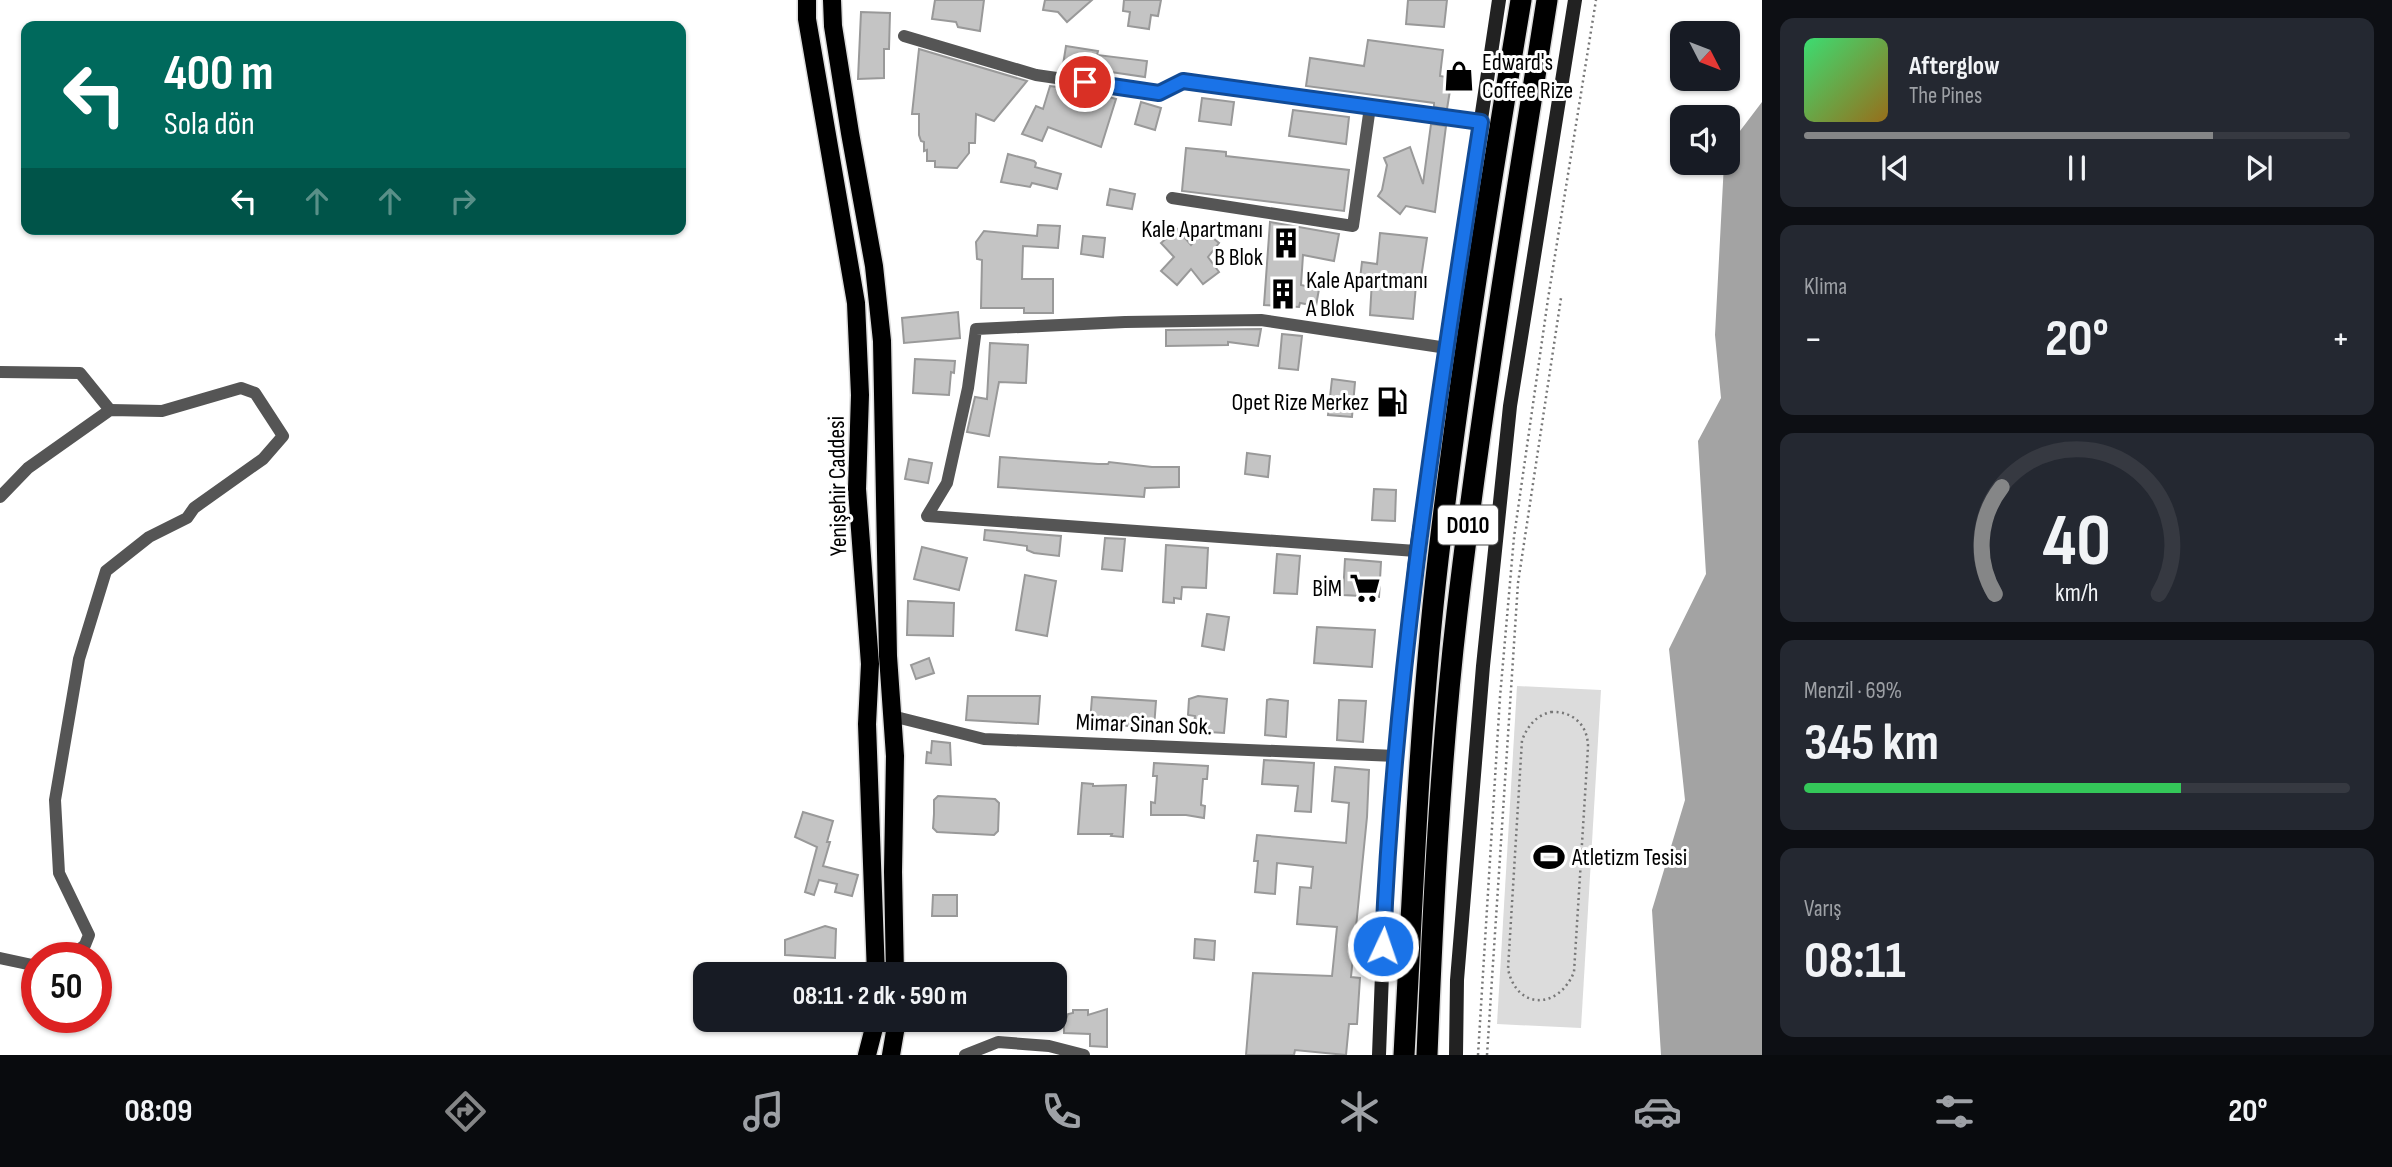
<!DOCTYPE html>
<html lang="tr">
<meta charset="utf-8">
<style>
body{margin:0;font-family:"Sofia Sans Condensed",sans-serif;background:#242831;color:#f1f3f6;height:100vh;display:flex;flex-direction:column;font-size:26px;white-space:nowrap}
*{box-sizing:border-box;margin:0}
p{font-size:23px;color:#9ea1a6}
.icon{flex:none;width:38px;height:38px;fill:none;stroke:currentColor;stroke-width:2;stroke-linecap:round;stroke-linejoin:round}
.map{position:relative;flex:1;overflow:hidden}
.drawer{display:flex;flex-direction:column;gap:18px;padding:18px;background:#0d0f14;width:630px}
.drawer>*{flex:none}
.banner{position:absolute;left:21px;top:21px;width:665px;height:214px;border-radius:14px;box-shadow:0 2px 5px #0004;background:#00695c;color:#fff;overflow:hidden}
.needle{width:46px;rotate:132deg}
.tools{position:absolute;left:1670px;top:21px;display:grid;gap:14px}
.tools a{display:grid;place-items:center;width:70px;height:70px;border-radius:14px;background:#171b24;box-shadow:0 2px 5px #0004;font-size:35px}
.speed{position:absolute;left:21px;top:942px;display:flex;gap:14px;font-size:35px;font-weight:700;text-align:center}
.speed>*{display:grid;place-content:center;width:91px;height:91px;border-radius:50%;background:#171b24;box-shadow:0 2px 5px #0004;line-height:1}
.speed .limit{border:10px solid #d22;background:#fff;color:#111}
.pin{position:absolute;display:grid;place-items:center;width:60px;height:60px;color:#fff;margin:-30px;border:4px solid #fff;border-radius:50%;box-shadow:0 2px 7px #0007}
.me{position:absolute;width:77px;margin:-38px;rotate:3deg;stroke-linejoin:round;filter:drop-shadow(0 0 5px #0008)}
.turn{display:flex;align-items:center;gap:24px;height:147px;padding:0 28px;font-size:32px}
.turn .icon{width:91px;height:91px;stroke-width:2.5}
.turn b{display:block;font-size:49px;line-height:60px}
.lanes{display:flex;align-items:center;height:66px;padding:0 28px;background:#0003;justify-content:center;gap:35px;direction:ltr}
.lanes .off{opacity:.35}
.big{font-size:52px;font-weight:700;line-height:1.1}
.drawer .widget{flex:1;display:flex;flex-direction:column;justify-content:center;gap:10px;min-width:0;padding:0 24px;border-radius:14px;background:#242831}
.drawer .dial{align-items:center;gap:0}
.dial svg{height:182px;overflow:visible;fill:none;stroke:#363941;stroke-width:7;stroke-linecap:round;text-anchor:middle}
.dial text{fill:#f1f3f6;stroke:none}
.song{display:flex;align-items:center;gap:21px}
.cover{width:84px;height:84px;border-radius:10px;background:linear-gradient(135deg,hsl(140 70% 55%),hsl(40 70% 35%))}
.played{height:7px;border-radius:4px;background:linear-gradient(90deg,#858687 75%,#363941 75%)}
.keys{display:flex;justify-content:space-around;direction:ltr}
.heat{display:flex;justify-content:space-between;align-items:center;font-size:38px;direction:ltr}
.charge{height:10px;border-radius:5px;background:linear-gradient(90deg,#34c759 69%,#363941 0)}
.trip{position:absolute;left:693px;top:962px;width:374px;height:70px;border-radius:14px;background:#171b24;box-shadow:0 2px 5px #0004;font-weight:700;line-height:70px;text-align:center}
.tab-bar{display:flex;height:112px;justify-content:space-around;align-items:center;background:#090b0e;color:#9ea1a6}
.tab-bar .icon{width:49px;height:49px}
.tab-bar .selected{color:#858687}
.tab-bar b{font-size:32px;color:#f1f3f6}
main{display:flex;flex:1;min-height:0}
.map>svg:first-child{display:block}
.green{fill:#dcdcdc}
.water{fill:#a3a3a3}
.building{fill:#c4c4c4;stroke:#999;stroke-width:2}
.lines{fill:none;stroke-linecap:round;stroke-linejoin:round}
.primary-casing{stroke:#dbdbdb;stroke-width:21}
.highway-casing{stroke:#dbdbdb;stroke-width:24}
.path{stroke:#777;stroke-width:2.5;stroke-dasharray:2 3.5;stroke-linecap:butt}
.street{stroke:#555;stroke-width:12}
.secondary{stroke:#222;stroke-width:14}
.primary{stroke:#000;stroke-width:18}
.highway{stroke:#000;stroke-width:21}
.route-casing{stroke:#114b97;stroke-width:18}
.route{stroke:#1a73e8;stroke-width:12}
.labels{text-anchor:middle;stroke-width:6;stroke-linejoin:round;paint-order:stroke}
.shield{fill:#fff;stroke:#4c4c4c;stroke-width:2}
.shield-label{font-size:23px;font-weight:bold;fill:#000}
.poi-label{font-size:24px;fill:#000;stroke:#fff;text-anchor:start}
.street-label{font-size:24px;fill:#000;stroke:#fff}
</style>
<main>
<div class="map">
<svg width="1762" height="1055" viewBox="0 0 1762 1055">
<rect width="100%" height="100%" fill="#fff"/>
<polygon class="green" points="1517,686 1601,690 1581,1028 1497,1024"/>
<polygon class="water" points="1762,102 1762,1055 1661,1055 1652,910 1685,800 1669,649 1706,574 1698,441 1721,398 1715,335 1724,163 1727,163 1727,148"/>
<g class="building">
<polygon points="935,0 984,0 980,31 958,27 956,22 932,19"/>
<polygon points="1045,0 1092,0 1067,22 1058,12 1043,10"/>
<polygon points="1124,0 1161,0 1158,16 1151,15 1149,29 1128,26 1130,12 1123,11"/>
<polygon points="1408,0 1447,0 1444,27 1406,24"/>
<polygon points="861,12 890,13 889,49 884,49 884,78 858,79"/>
<polygon points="1368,40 1443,50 1440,76 1452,78 1447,109 1434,107 1434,103 1306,86 1310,58 1364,66"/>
<polygon points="1066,46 1098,51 1097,55 1147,61 1145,77 1063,65"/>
<polygon points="919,49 1027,81 994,121 976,114 975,143 969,143 969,153 957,168 935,167 935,161 927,161 927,150 924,151 924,142 921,141 919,135 919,114 912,114"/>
<polygon points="1050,86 1091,92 1116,99 1101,147 1048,127 1042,141 1022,134 1036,106 1043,109"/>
<polygon points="1202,98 1234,102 1231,125 1199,121"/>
<polygon points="1141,102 1161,108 1155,130 1135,124"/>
<polygon points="1293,110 1349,117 1346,144 1289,136"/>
<polygon points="1431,124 1446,126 1435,212 1406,206 1400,214 1378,196 1382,190 1387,165 1384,158 1410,147 1423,184"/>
<polygon points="1186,148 1226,152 1226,156 1349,170 1344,211 1182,191"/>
<polygon points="1008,154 1034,161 1036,163 1035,167 1061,174 1057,189 1032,183 1030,187 1001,182"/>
<polygon points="1110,189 1135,194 1132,209 1107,205"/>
<polygon points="1270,222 1339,234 1334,261 1303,255 1301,285 1319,289 1316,306 1300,303 1299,307 1264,305"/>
<polygon points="1038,225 1060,226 1058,248 1023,246 1022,279 1053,279 1053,313 1024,313 1024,308 981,308 982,260 977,259 976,242 984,231 1037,236"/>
<polygon points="1177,229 1191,245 1203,230 1219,243 1208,257 1219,272 1203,284 1191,269 1177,285 1161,271 1174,257 1161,243"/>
<polygon points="1380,233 1427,238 1420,285 1416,285 1413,319 1370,315 1372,280 1360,279 1362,262 1377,264"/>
<polygon points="1083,236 1105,238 1103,257 1081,254"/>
<polygon points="958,312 960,338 904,343 902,318"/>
<polygon points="1261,329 1258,346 1228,342 1228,345 1166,346 1166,330"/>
<polygon points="1282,334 1302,336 1298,370 1279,368"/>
<polygon points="990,343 1028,345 1026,383 999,382 989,436 967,432 975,397 987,399"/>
<polygon points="915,359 955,361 954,373 951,372 949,395 913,393"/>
<polygon points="1332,379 1355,382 1352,417 1328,415"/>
<polygon points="1247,453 1270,456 1268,477 1245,474"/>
<polygon points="1000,457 1098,464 1108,464 1109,462 1152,467 1179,467 1179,487 1145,488 1144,497 998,487"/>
<polygon points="909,459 932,463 928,483 905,479"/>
<polygon points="1374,489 1396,490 1395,521 1372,520"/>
<polygon points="985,530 1061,536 1059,556 1034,553 1027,550 1027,546 984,540"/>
<polygon points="1105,538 1125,539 1122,571 1102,569"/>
<polygon points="1166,545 1208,548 1206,588 1182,587 1181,599 1174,598 1174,603 1163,602"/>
<polygon points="922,547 967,558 959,590 914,579"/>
<polygon points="1277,554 1300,556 1297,594 1274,593"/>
<polygon points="1345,559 1381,562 1379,597 1343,595"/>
<polygon points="1025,575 1056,581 1047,636 1016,630"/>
<polygon points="908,601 954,603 953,636 907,635"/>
<polygon points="1207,614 1229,617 1224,650 1202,646"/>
<polygon points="1317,627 1375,630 1372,667 1314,663"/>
<polygon points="929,658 934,673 916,679 911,665"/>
<polygon points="968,696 1040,696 1038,724 966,720"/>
<polygon points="1198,696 1227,699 1224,733 1193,731 1195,716 1188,715 1189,699"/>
<polygon points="1092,697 1156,701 1154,728 1090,723"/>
<polygon points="1270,699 1288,701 1286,737 1265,735 1267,700"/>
<polygon points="1339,700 1366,701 1363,742 1337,740"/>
<polygon points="932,741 950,743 951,765 926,763 927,752 931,753"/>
<polygon points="1264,760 1314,763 1311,812 1295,811 1298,786 1262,784"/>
<polygon points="1154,763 1208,766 1207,779 1203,779 1201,805 1205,806 1204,818 1186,815 1151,815 1151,802 1155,803 1157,776 1153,776"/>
<polygon points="1335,767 1369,770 1367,817 1351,977 1360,978 1357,1024 1349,1024 1346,1055 1295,1050 1294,1055 1246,1055 1253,973 1332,976 1337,927 1297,924 1300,887 1311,888 1313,867 1277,863 1275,894 1255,892 1258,861 1254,861 1257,835 1346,843 1349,803 1332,801"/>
<polygon points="1082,783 1093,784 1093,786 1126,785 1123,837 1111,836 1112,834 1078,834"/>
<polygon points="938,796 995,799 999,803 998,831 994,835 937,832 933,828 934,814 934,800"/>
<polygon points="803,812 833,821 827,842 830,842 823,866 858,875 852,896 835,892 837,884 819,880 814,895 805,892 817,847 795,837"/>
<polygon points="933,895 957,895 957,916 932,916"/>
<polygon points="825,926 836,929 835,958 785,955 785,940"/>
<polygon points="1195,939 1215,941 1214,960 1194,958"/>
<polygon points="1107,1009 1107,1047 1090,1046 1090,1034 1064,1033 1064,1024 1068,1014 1073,1013 1073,1010 1088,1010 1088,1015"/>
</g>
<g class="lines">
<g class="primary-casing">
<g id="primary">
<polyline points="807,0 807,19 856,303 860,395 857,489 870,664 867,724 876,975"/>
<polyline points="832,0 833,26 850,133 874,266 882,341 888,656 895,756 893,872 895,975"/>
<polyline points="867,1055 876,1020"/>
<polyline points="891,1055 897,1020"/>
</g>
</g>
<g class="highway-casing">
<g id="highway">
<path d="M 1404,1055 C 1413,890 1419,724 1438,560 C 1460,372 1490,186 1521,0"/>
<path d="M 1427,1055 C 1433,908 1440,759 1457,613 C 1481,408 1515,204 1547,0"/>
</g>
</g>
<g class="path">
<path d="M 1551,712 C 1573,711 1588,725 1588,747 L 1574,972 C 1559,1009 1517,1011 1508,969 L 1522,740 C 1528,726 1535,716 1551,712 Z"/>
<polyline points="1478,1055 1500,697 1514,537 1548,299 1596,0"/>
<polyline points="1487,1055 1518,583 1561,298"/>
</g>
<g class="street">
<polyline points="904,36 1036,75 1159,93 1183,81 1481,122"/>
<polyline points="1172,198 1353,226 1370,107"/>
<polyline points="0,372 80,373 110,410"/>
<polyline points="0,497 28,468 110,410 162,411 241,388 255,393 283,436 263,459 194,508 187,518 149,537 106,571 79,659 55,800 59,873 89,935 85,945 70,957"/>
<polyline points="1416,551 927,516 947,483 968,388 976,329 1125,322 1261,320 1447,348"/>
<polyline points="892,716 984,739 1396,756"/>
<polyline points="0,958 37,966"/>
<polyline points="965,1055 998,1042 1049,1046 1084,1055"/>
</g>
<g class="secondary">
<polyline points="1379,1055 1384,919 1399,724 1416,551 1499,0"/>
<polyline points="1456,1055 1457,980 1483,666 1510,406 1575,0"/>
</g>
<use href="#primary" class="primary"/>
<use href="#highway" class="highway"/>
</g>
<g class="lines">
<g class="route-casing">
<path id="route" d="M 1085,82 L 1159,93 L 1183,81 L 1481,122 C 1439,395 1394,669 1383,946"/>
</g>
<use href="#route" class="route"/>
</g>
<defs>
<g id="shop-bare" transform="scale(2.415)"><path d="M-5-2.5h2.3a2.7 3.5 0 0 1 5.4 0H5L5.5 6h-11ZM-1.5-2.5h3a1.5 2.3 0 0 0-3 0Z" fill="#000" stroke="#fff" stroke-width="2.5" paint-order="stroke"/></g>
<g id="building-bare" transform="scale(2.415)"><path d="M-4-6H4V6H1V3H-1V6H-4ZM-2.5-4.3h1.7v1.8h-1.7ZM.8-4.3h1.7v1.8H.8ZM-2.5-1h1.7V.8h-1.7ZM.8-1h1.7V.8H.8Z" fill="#000" stroke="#fff" stroke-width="2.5" paint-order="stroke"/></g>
<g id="fuel-bare" transform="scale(2.415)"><path d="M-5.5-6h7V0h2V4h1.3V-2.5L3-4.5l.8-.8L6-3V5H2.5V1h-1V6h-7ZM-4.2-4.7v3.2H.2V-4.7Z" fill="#000" stroke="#fff" stroke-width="2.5" paint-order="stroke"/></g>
<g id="supermarket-bare" transform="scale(2.415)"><path d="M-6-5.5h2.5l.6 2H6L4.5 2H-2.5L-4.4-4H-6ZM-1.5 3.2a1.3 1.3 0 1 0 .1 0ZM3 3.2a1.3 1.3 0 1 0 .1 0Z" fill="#000" stroke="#fff" stroke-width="2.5" paint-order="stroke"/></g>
<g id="stadium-bare" transform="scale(2.415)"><path d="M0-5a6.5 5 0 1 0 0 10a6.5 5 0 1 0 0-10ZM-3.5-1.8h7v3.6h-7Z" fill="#000" stroke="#fff" stroke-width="2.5" paint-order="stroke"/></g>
</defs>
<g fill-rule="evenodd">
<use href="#shop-bare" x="1459" y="76"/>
<use href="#building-bare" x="1286" y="243"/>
<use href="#building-bare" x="1283" y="294"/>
<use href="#fuel-bare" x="1392" y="402"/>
<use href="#supermarket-bare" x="1365" y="588"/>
<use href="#stadium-bare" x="1549" y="857"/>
</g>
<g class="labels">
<rect class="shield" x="1438" y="505.5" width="60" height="39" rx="5"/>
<g class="shield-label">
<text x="1468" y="533">D010</text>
</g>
<g class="poi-label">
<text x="1482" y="70">Edward's<tspan x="1482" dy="28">Coffee Rize</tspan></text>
<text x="1263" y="237" text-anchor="end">Kale Apartmanı<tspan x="1263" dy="28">B Blok</tspan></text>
<text x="1306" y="288">Kale Apartmanı<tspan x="1306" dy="28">A Blok</tspan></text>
<text x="1369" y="410" text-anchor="end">Opet Rize Merkez</text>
<text x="1342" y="596" text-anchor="end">BİM</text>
<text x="1572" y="865">Atletizm Tesisi</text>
</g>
<g class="street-label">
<text transform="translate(837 486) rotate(-91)" y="8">Yenişehir Caddesi</text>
<text transform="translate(1144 724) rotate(2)" y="8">Mimar Sinan Sok.</text>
</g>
</g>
</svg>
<div class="tools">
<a><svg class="needle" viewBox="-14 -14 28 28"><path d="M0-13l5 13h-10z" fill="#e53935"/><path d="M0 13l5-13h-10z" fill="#9ea1a6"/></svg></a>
<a><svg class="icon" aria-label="sound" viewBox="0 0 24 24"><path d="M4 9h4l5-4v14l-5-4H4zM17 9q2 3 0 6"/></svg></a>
</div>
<div class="speed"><div class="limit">50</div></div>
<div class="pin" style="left:1085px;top:82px;background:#d93025"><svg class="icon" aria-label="arrive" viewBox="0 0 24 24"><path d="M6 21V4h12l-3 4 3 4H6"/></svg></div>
<svg class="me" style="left:1383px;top:946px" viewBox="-20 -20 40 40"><circle r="17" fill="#1a73e8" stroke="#fff" stroke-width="3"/><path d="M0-11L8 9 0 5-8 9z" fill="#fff"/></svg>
<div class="trip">08:11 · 2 dk · 590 m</div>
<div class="banner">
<div class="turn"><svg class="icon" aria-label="left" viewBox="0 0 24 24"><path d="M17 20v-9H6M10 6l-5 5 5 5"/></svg><div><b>400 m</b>Sola dön</div></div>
<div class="lanes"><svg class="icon" aria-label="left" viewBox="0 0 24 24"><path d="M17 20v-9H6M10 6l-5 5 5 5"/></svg><svg class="icon off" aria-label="ahead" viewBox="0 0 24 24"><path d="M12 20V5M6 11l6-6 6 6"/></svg><svg class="icon off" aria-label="ahead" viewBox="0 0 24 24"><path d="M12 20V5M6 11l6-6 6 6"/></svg><svg class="icon off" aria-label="right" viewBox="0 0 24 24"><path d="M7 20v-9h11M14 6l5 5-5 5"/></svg></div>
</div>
</div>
<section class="drawer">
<div class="widget">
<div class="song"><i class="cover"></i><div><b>Afterglow</b><p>The Pines</p></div></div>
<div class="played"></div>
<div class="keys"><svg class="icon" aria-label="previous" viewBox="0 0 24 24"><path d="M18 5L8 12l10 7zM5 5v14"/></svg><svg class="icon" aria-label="pause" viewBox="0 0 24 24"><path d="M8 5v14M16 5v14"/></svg><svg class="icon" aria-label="next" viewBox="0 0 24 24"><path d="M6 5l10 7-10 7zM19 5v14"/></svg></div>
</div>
<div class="widget"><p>Klima</p>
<div class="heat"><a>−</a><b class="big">20°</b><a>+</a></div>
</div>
<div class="widget dial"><svg viewBox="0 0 100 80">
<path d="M14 69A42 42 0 1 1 86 69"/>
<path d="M14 69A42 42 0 0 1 17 22" stroke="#858687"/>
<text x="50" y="56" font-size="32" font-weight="700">40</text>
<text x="50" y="72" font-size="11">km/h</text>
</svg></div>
<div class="widget"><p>Menzil · 69%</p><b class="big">345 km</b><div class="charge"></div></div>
<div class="widget"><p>Varış</p><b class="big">08:11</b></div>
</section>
</main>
<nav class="tab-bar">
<b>08:09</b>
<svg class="icon selected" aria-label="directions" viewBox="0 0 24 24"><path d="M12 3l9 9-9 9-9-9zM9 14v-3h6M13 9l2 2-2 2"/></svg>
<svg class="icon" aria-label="music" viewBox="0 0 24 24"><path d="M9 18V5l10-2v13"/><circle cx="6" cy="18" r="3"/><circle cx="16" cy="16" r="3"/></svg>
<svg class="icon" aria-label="phone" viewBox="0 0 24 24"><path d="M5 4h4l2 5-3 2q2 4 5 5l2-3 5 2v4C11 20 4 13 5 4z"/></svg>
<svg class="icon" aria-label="climate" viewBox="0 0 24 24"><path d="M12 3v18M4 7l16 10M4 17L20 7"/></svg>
<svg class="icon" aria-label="car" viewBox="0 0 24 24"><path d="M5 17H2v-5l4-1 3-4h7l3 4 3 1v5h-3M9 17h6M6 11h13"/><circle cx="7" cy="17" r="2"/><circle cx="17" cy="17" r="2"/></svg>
<svg class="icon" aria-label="filters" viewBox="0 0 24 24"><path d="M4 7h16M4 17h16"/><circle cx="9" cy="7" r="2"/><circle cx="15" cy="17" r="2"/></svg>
<b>20°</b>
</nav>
